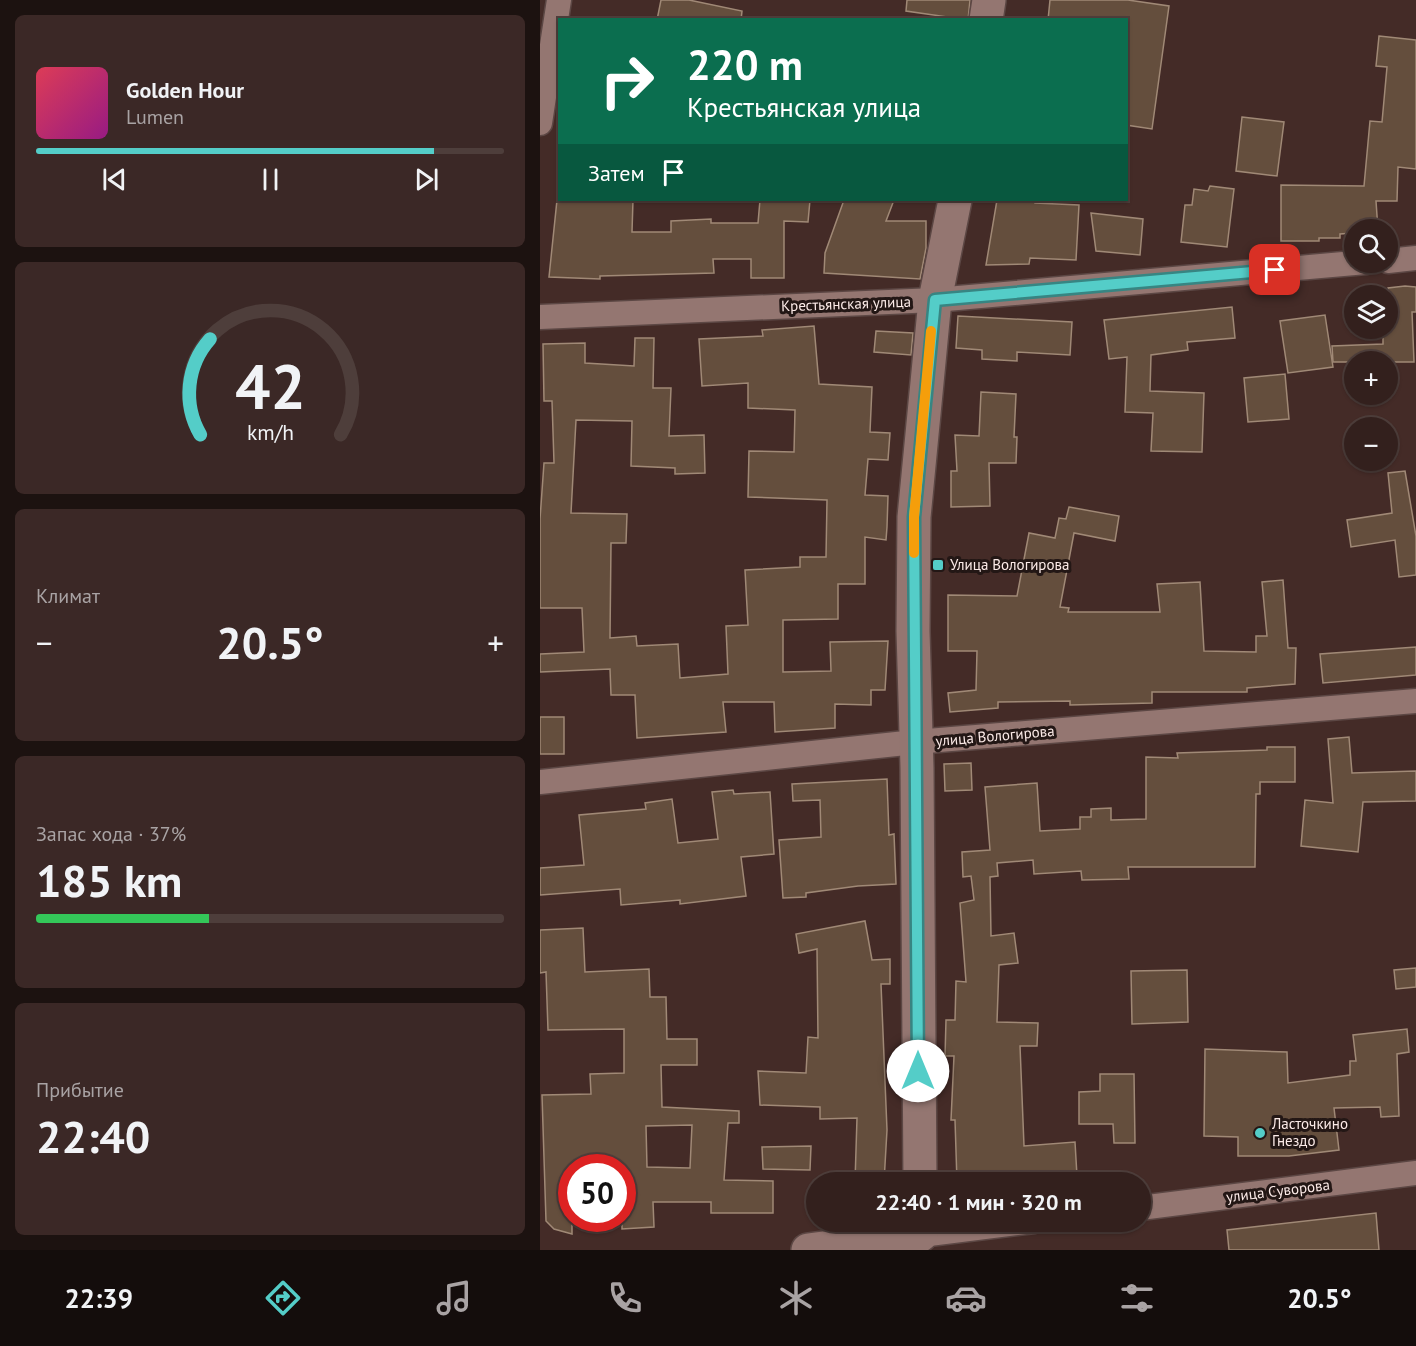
<!DOCTYPE html>
<html lang="ru">
<meta charset="utf-8">
<style>
body{margin:0;font-family:"PT Sans",sans-serif;background:#3b2826;color:#f1f3f6;height:100vh;display:flex;flex-direction:column;font-size:22px;white-space:nowrap}
*{box-sizing:border-box;margin:0}
p{font-size:20px;color:#a9a3a4}
.icon{flex:none;width:33px;height:33px;fill:none;stroke:currentColor;stroke-width:2;stroke-linecap:round;stroke-linejoin:round}
.map{position:relative;flex:1;overflow:hidden}
.details{display:flex;flex-direction:column;gap:15px;padding:15px;background:#1c1210;width:540px}
.details>*{flex:none}
.hud{position:absolute;left:18px;top:18px;width:570px;height:183px;border-radius:0px;box-shadow:0 2px 4px #0004,0 0 0 2px #4e3e3b;background:#0b6e4f;color:#fff;overflow:hidden}
.controls{position:absolute;left:804px;top:219px;display:grid;gap:12px}
.controls a{display:grid;place-items:center;width:54px;height:54px;border-radius:50%;background:#33201d;box-shadow:0 2px 4px #0004,0 0 0 2px #4e3e3b;font-size:30px}
.speed{position:absolute;left:18px;top:1154px;display:flex;gap:12px;font-size:30px;font-weight:700;text-align:center}
.speed>*{display:grid;place-content:center;width:78px;height:78px;border-radius:50%;background:#33201d;box-shadow:0 2px 4px #0004,0 0 0 2px #4e3e3b;line-height:1}
.speed .limit{border:9px solid #d22;background:#fff;color:#111}
.pin{position:absolute;display:grid;place-items:center;width:51px;height:51px;color:#fff;margin:-26px;border-radius:12px;box-shadow:0 3px 9px #0006}
.me{position:absolute;width:66px;margin:-33px;rotate:0deg;stroke-linejoin:round;filter:drop-shadow(0 0 4px #0008)}
.turn{display:flex;align-items:center;gap:21px;height:126px;padding:0 30px;font-size:27px}
.turn .icon{width:78px;height:78px;stroke-width:2.5}
.turn b{display:block;font-size:42px;line-height:51px}
.then{display:flex;align-items:center;height:57px;padding:0 30px;background:#0003;gap:12px;font-size:22px}
.big{font-size:45px;font-weight:800;line-height:1.1}
.details .tile{flex:1;display:flex;flex-direction:column;justify-content:center;gap:9px;min-width:0;padding:0 21px;border-radius:9px;background:#3b2826}
.details .dial{align-items:center;gap:0}
.dial svg{height:156px;overflow:visible;fill:none;stroke:#4e3e3b;stroke-width:7;stroke-linecap:round;text-anchor:middle}
.dial text{fill:#f1f3f6;stroke:none}
.song{display:flex;align-items:center;gap:18px}
.cover{width:72px;height:72px;border-radius:9px;background:linear-gradient(135deg,hsl(350 70% 55%),hsl(310 70% 35%))}
.played{height:6px;border-radius:3px;background:linear-gradient(90deg,#54cdc8 85%,#4e3e3b 85%)}
.keys{display:flex;justify-content:space-around;direction:ltr}
.heat{display:flex;justify-content:space-between;align-items:center;font-size:33px;direction:ltr}
.charge{height:9px;border-radius:4px;background:linear-gradient(90deg,#34c759 37%,#4e3e3b 0)}
.trip{position:absolute;left:266px;top:1172px;width:345px;height:60px;border-radius:30px;background:#33201d;box-shadow:0 2px 4px #0004,0 0 0 2px #4e3e3b;font-weight:800;line-height:60px;text-align:center}
.tab-bar{display:flex;height:96px;justify-content:space-around;align-items:center;background:#140d0c;color:#a9a3a4}
.tab-bar .icon{width:42px;height:42px}
.tab-bar .active{color:#54cdc8}
.tab-bar b{font-size:27px;color:#f1f3f6}
main{display:flex;flex:1;min-height:0}
.map>svg:first-child{display:block}
.building{fill:#644e3d;stroke:#a08976;stroke-width:1.5;fill-rule:evenodd}
.lines{fill:none;stroke-linecap:round;stroke-linejoin:round}
.street-casing{stroke:#5c4744;stroke-width:27}
.secondary-casing{stroke:#5c4744;stroke-width:36}
.street{stroke:#947671;stroke-width:24}
.secondary{stroke:#947671;stroke-width:33}
.route-casing{stroke:#378582;stroke-width:15}
.route{stroke:#54cdc8;stroke-width:10}
.slow{stroke:#f59e0b;stroke-width:10}
.poi-dot{fill:#54cdc8;stroke:#231715;stroke-width:2}
.labels{text-anchor:middle;stroke-width:6;stroke-linejoin:round;paint-order:stroke}
.street-label{font-size:15px;fill:#fcebe8;stroke:#231715}
.poi-label{font-size:15px;fill:#fcebe8;stroke:#231715;text-anchor:start}
</style>
<main>
<section class="details">
<div class="tile">
<div class="song"><i class="cover"></i><div><b>Golden Hour</b><p>Lumen</p></div></div>
<div class="played"></div>
<div class="keys"><svg class="icon" aria-label="previous" viewBox="0 0 24 24"><path d="M18 5L8 12l10 7zM5 5v14"/></svg><svg class="icon" aria-label="pause" viewBox="0 0 24 24"><path d="M8 5v14M16 5v14"/></svg><svg class="icon" aria-label="next" viewBox="0 0 24 24"><path d="M6 5l10 7-10 7zM19 5v14"/></svg></div>
</div>
<div class="tile dial"><svg viewBox="0 0 100 80">
<path d="M14 69A42 42 0 1 1 86 69"/>
<path d="M14 69A42 42 0 0 1 19 20" stroke="#54cdc8"/>
<text x="50" y="56" font-size="32" font-weight="700">42</text>
<text x="50" y="72" font-size="11">km/h</text>
</svg></div>
<div class="tile"><p>Климат</p>
<div class="heat"><a>−</a><b class="big">20.5°</b><a>+</a></div>
</div>
<div class="tile"><p>Запас хода · 37%</p><b class="big">185 km</b><div class="charge"></div></div>
<div class="tile"><p>Прибытие</p><b class="big">22:40</b></div>
</section>
<div class="map">
<svg width="876" height="1250" viewBox="0 0 876 1250">
<rect width="100%" height="100%" fill="#442b27"/>
<g class="building">
<polygon points="121,0 149,0 202,11 201,20 117,20"/>
<polygon points="367,0 430,0 428,20 366,11"/>
<polygon points="510,0 588,0 629,6 612,129 586,125 586,20 508,20"/>
<polygon points="839,36 876,40 876,169 858,167 857,201 836,201 838,230 814,230 814,233 800,234 800,238 779,238 779,241 741,241 741,185 824,186 830,121 842,122 847,67 836,66"/>
<polygon points="702,117 744,122 737,176 696,171"/>
<polygon points="670,186 694,189 687,247 641,242 645,205 652,205 654,189 668,191"/>
<polygon points="17,200 93,200 92,232 131,232 131,221 171,219 171,223 218,223 220,200 270,200 268,222 244,221 244,278 211,278 211,259 173,259 174,273 60,276 60,279 9,277"/>
<polygon points="304,200 354,200 346,221 386,221 386,248 380,279 284,273 285,253"/>
<polygon points="457,200 495,200 495,203 539,205 536,260 490,258 489,264 446,265"/>
<polygon points="551,213 603,219 600,255 556,251"/>
<polygon points="865,286 876,287 876,312 872,312 874,362 793,362 792,346 843,344 843,334 848,333 848,288"/>
<polygon points="692,307 695,338 647,342 648,350 611,355 610,391 664,393 662,452 611,451 613,413 585,412 587,357 569,359 564,320"/>
<polygon points="785,315 793,367 748,373 740,321"/>
<polygon points="418,316 532,322 530,355 477,352 477,361 442,359 442,350 416,348"/>
<polygon points="274,326 279,384 332,387 330,432 350,433 348,460 328,459 325,495 348,496 347,527 346,540 325,537 325,584 298,584 298,619 243,620 243,672 291,671 290,642 348,641 345,690 331,690 331,705 295,704 295,728 235,732 234,702 183,702 186,732 97,738 95,695 71,695 70,669 0,672 0,654 44,652 42,608 0,608 0,519 4,463 14,463 12,401 4,401 3,344 45,343 45,363 94,366 95,338 114,338 113,388 131,388 129,436 164,435 165,473 135,474 135,468 91,466 92,421 36,420 31,513 87,514 86,543 71,543 70,638 96,636 97,646 138,644 140,678 188,674 186,626 208,625 205,570 260,567 260,557 286,557 287,500 208,497 209,451 254,452 255,410 208,408 208,383 162,386 159,339 223,336 222,330"/>
<polygon points="336,331 373,333 371,355 334,352"/>
<polygon points="745,374 749,419 708,422 704,378"/>
<polygon points="441,392 476,394 474,437 477,437 476,463 449,463 450,506 411,507 411,471 417,471 415,435 439,436"/>
<polygon points="865,471 876,536 876,575 859,577 855,540 811,547 807,520 852,513 848,473"/>
<polygon points="529,507 579,516 575,541 534,533 520,607 529,608 528,612 620,612 617,584 660,582 664,651 716,652 716,636 727,636 722,582 743,580 748,648 756,648 755,684 707,688 707,692 612,692 612,703 530,705 530,701 458,702 458,708 410,712 408,693 436,690 437,651 408,651 408,595 477,596 489,533 515,538 519,518 526,519"/>
<polygon points="876,647 876,675 783,683 780,654"/>
<rect x="0" y="717" width="24" height="37"/>
<polygon points="809,737 812,773 876,771 876,801 823,802 818,852 761,846 765,800 793,803 788,739"/>
<polygon points="727,747 755,747 755,782 720,782 720,794 716,794 715,867 588,867 589,879 542,880 541,871 494,874 493,860 457,863 458,876 450,877 451,936 474,933 478,963 459,965 457,1022 498,1023 497,1046 480,1046 484,1146 535,1142 537,1176 489,1182 417,1182 415,1120 411,1120 414,1056 405,1056 406,1020 415,1020 416,981 426,982 420,903 434,900 431,876 423,877 422,852 450,850 445,787 497,783 500,831 540,829 540,817 551,817 551,809 571,808 571,820 606,819 606,757 638,758 637,753 727,750"/>
<polygon points="431,763 432,790 405,791 404,764"/>
<polygon points="347,779 349,835 354,834 356,884 318,886 266,893 266,897 243,898 239,840 281,837 280,800 253,801 252,784"/>
<polygon points="193,790 194,794 230,792 234,854 201,857 206,896 140,904 140,900 81,905 80,889 0,895 0,868 44,865 39,815 106,809 105,803 132,799 138,843 178,839 172,792"/>
<polygon points="325,921 332,960 350,959 350,984 341,984 347,1130 344,1182 315,1182 317,1118 280,1119 280,1107 220,1105 218,1071 266,1073 268,1037 278,1038 277,949 259,953 256,934"/>
<path d="M 43,928 L 45,972 L 109,969 L 110,997 L 126,997 L 127,1039 L 157,1039 L 157,1065 L 121,1065 L 122,1107 L 199,1111 L 199,1123 L 188,1123 L 184,1180 L 233,1181 L 233,1213 L 171,1213 L 171,1202 L 113,1202 L 114,1227 L 82,1229 L 82,1167 L 32,1167 L 32,1234 L 14,1229 L 6,1221 L 2,1095 L 51,1094 L 50,1074 L 84,1073 L 84,1029 L 8,1030 L 6,972 L 0,973 L 0,930 ZM 152,1125 L 150,1168 L 107,1167 L 106,1126 Z"/>
<polygon points="876,968 876,987 856,989 854,970"/>
<polygon points="647,970 648,1022 592,1024 591,971"/>
<polygon points="867,1029 869,1052 857,1054 859,1116 841,1117 840,1107 794,1108 799,1150 749,1156 698,1156 698,1137 664,1136 665,1049 747,1052 748,1083 810,1075 810,1061 816,1061 813,1035"/>
<polygon points="560,1074 594,1074 595,1143 574,1143 573,1124 539,1124 539,1092 560,1091"/>
<polygon points="271,1146 270,1170 223,1169 222,1147"/>
<polygon points="836,1213 839,1250 689,1250 687,1230"/>
</g>
<g class="lines">
<g class="street-casing">
<g id="street">
<polyline points="0,123 19,0"/>
<polyline points="848,261 876,258"/>
<polyline points="0,317 395,300 826,262"/>
<polyline points="0,782 375,742 876,701"/>
<polyline points="600,1208 876,1173"/>
<polyline points="381,1235 494,1221"/>
</g>
</g>
<g class="secondary-casing">
<g id="secondary">
<polyline points="446,20 449,0"/>
<polyline points="380,1182 377,768 373,631 374,517 395,300 415,200"/>
<polyline points="268,1250 381,1235"/>
</g>
</g>
<use href="#street" class="street"/>
<use href="#secondary" class="secondary"/>
</g>
<g class="lines">
<g class="route-casing">
<polyline id="route" points="378,1071 374,517 395,300 735,270"/>
</g>
<use href="#route" class="route"/>
<polyline class="slow" points="374,553 374,517 391,331"/>
</g>
<g class="poi-dot">
<rect x="392" y="559" width="12" height="12" rx="3"/>
<circle cx="720" cy="1133" r="6"/>
</g>
<g class="labels">
<g class="street-label">
<text transform="translate(306 304) rotate(-2)" y="5">Крестьянская улица</text>
<text transform="translate(455 736) rotate(-5)" y="5">улица Вологирова</text>
<text transform="translate(738 1191) rotate(-7)" y="5">улица Суворова</text>
</g>
<g class="poi-label">
<text x="410" y="570">Улица Вологирова</text>
<text x="732" y="1129">Ласточкино<tspan x="732" dy="17">Гнездо</tspan></text>
</g>
</g>
</svg>
<div class="controls">
<a><svg class="icon" aria-label="search" viewBox="0 0 24 24"><circle cx="10" cy="10" r="6"/><path d="M15 15l6 6"/></svg></a>
<a><svg class="icon" aria-label="layers" viewBox="0 0 24 24"><path d="M12 4l9 5-9 5-9-5zM3 14l9 5 9-5"/></svg></a>
<a>+</a>
<a>−</a>
</div>
<div class="speed"><div class="limit">50</div></div>
<div class="pin" style="left:735px;top:270px;background:#d93025"><svg class="icon" aria-label="arrive" viewBox="0 0 24 24"><path d="M6 21V4h12l-3 4 3 4H6"/></svg></div>
<svg class="me" style="left:378px;top:1071px" viewBox="-20 -20 40 40"><circle r="19" fill="#fff"/><path d="M0-13L10 11 0 6-10 11z" fill="#54cdc8"/></svg>
<div class="trip">22:40 · 1 мин · 320 m</div>
<div class="hud">
<div class="turn"><svg class="icon" aria-label="right" viewBox="0 0 24 24"><path d="M7 20v-9h11M14 6l5 5-5 5"/></svg><div><b>220 m</b>Крестьянская улица</div></div>
<div class="then">Затем<svg class="icon" aria-label="arrive" viewBox="0 0 24 24"><path d="M6 21V4h12l-3 4 3 4H6"/></svg></div>
</div>
</div>
</main>
<nav class="tab-bar">
<b>22:39</b>
<svg class="icon active" aria-label="directions" viewBox="0 0 24 24"><path d="M12 3l9 9-9 9-9-9zM9 14v-3h6M13 9l2 2-2 2"/></svg>
<svg class="icon" aria-label="music" viewBox="0 0 24 24"><path d="M9 18V5l10-2v13"/><circle cx="6" cy="18" r="3"/><circle cx="16" cy="16" r="3"/></svg>
<svg class="icon" aria-label="phone" viewBox="0 0 24 24"><path d="M5 4h4l2 5-3 2q2 4 5 5l2-3 5 2v4C11 20 4 13 5 4z"/></svg>
<svg class="icon" aria-label="climate" viewBox="0 0 24 24"><path d="M12 3v18M4 7l16 10M4 17L20 7"/></svg>
<svg class="icon" aria-label="car" viewBox="0 0 24 24"><path d="M5 17H2v-5l4-1 3-4h7l3 4 3 1v5h-3M9 17h6M6 11h13"/><circle cx="7" cy="17" r="2"/><circle cx="17" cy="17" r="2"/></svg>
<svg class="icon" aria-label="filters" viewBox="0 0 24 24"><path d="M4 7h16M4 17h16"/><circle cx="9" cy="7" r="2"/><circle cx="15" cy="17" r="2"/></svg>
<b>20.5°</b>
</nav>
